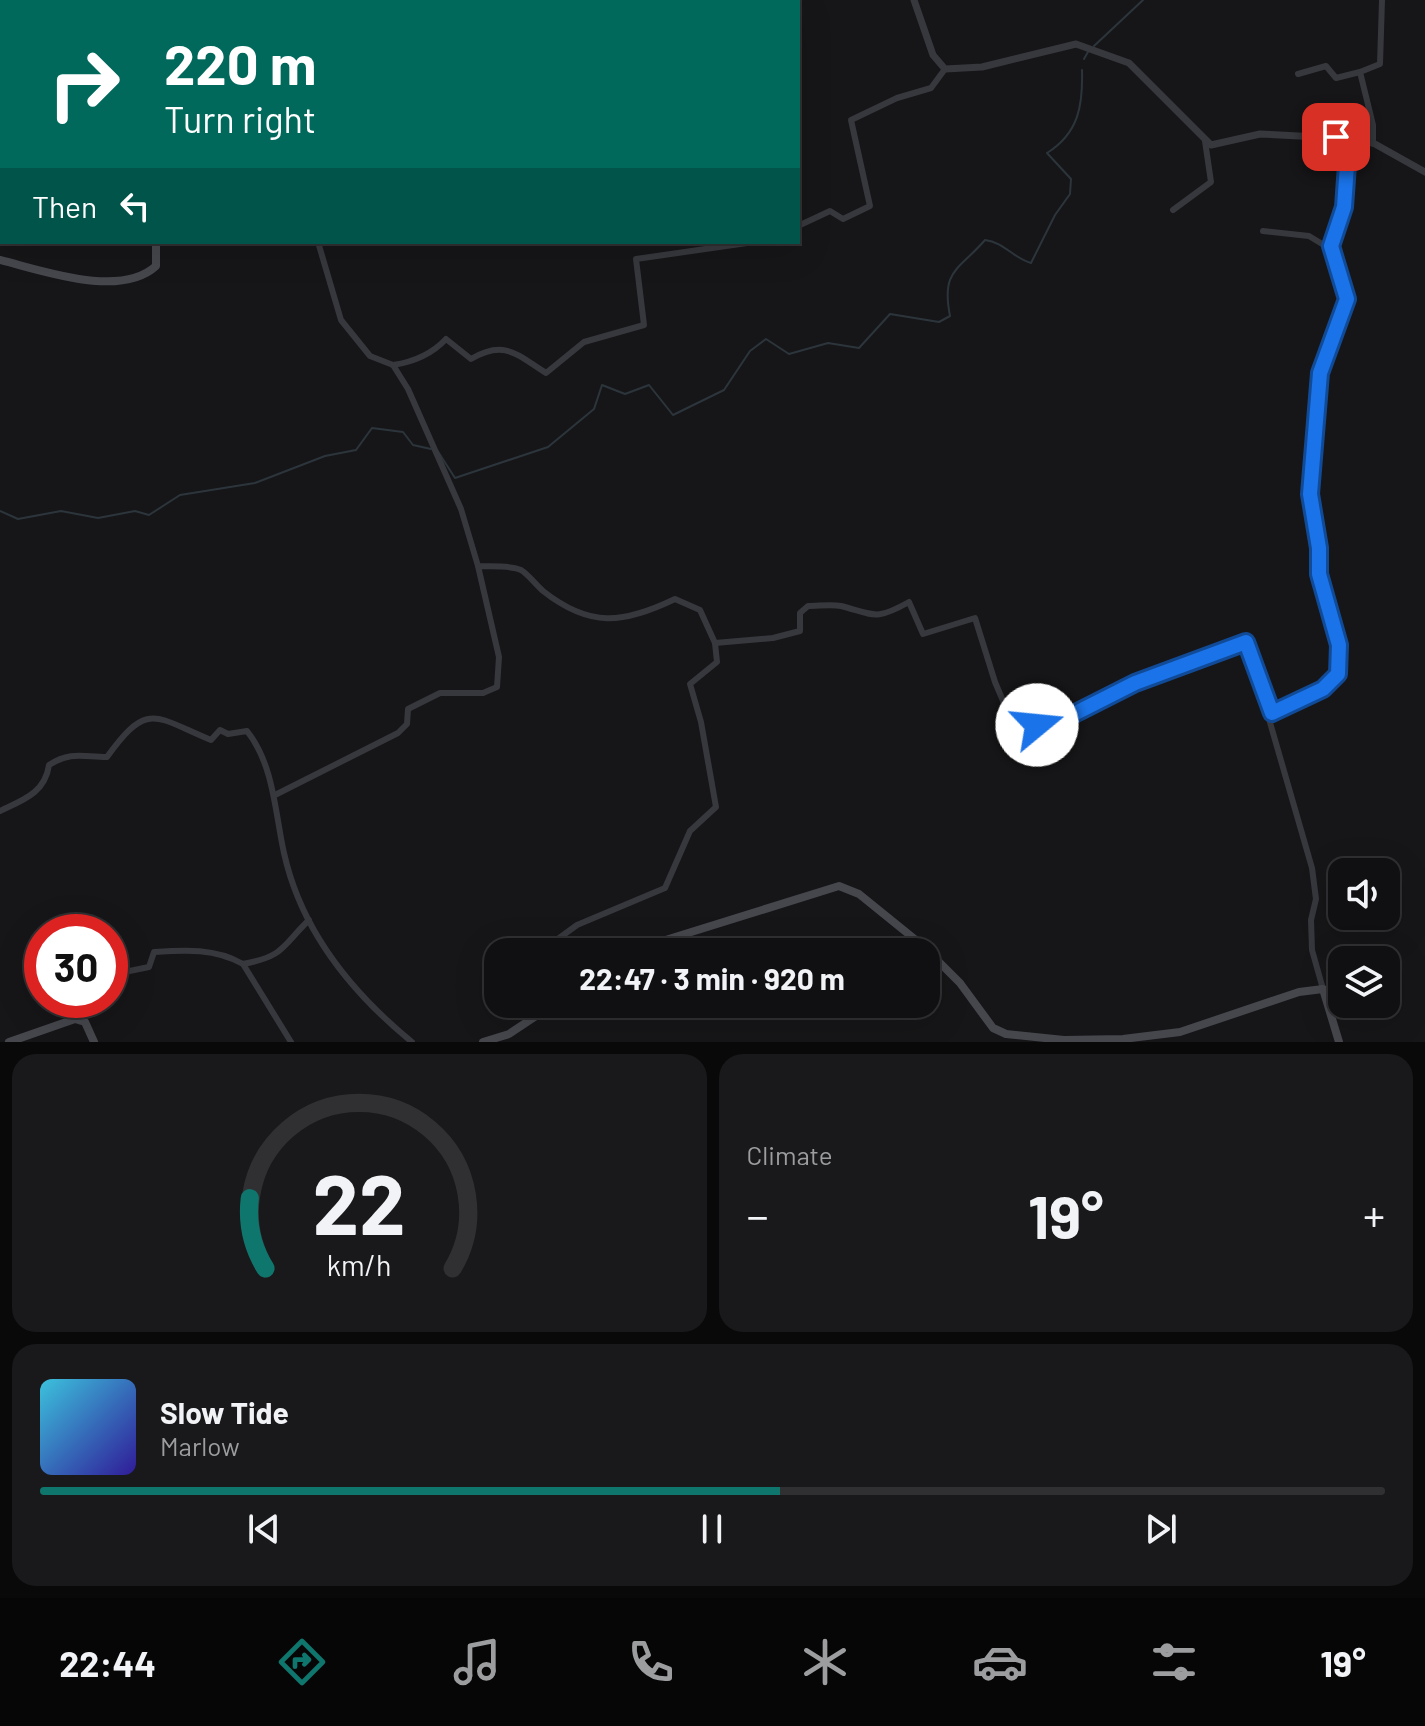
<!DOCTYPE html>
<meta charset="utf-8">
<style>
body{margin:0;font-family:Barlow,sans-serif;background:#19191b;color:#f1f3f6;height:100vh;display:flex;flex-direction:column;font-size:30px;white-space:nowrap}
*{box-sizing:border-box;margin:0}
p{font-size:26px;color:#9c9d9f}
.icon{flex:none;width:44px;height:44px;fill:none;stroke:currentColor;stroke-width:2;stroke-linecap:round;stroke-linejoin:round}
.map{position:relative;height:1042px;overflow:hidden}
.drawer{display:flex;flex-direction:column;gap:12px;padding:12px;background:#09090a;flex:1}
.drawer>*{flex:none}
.top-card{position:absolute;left:0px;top:0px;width:800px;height:244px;box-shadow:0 8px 32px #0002,0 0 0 2px #303032;background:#00695c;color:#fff;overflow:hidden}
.controls{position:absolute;left:1328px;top:858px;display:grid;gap:16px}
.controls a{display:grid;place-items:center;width:72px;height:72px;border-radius:16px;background:#101012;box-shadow:0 8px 32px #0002,0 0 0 2px #303032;font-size:40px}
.speed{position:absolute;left:24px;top:914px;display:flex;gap:16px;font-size:40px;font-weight:700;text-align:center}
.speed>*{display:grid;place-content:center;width:104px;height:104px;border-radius:50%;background:#101012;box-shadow:0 8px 32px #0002,0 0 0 2px #303032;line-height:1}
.speed .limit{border:12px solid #d22;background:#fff;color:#111}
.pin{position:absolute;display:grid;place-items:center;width:68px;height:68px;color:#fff;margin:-34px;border-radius:16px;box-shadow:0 4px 12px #0006}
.me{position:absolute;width:88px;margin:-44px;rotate:73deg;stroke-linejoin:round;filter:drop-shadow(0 0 6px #0008)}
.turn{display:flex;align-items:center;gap:28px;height:168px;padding:0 32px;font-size:36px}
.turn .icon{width:104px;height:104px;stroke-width:2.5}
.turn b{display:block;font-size:56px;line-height:68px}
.then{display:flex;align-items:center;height:76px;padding:0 32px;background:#0003;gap:16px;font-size:30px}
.big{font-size:60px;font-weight:700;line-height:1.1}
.drawer .tile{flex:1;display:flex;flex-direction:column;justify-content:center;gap:12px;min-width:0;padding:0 28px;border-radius:24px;background:#19191b}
.drawer .dial{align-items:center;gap:0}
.dial svg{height:208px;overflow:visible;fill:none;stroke:#303032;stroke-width:7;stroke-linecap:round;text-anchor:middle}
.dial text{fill:#f1f3f6;stroke:none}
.song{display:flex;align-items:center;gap:24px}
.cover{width:96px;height:96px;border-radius:12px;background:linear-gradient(135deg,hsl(190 70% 55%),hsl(250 70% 35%))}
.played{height:8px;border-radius:4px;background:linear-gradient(90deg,#0f766e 55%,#303032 55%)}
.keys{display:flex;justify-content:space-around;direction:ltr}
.heat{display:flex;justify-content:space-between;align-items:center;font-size:44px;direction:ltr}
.drawer .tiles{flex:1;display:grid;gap:12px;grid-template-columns:1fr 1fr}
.tile:last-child{grid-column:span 2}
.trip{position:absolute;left:484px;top:938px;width:456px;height:80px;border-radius:24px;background:#101012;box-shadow:0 8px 32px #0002,0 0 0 2px #303032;font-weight:700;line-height:80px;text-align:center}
.menu{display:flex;height:128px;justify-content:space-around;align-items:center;background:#060607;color:#9c9d9f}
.menu .icon{width:56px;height:56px}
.menu .current{color:#0f766e}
.menu b{font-size:36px;color:#f1f3f6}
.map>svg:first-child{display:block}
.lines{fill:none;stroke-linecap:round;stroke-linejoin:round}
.stream{stroke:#2c353c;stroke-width:2}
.minor{stroke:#37383d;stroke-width:6}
.tertiary{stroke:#37383d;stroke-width:7}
.secondary{stroke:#45474d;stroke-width:8}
.route-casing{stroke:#114b97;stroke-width:20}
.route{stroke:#1a73e8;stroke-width:14}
</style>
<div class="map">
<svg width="1425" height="1042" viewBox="0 0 1425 1042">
<rect width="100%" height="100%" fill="#161618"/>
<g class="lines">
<g class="stream">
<polyline points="1094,46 1143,0"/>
<polyline points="1084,59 1089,50"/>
<path d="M 437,450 L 455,478 L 548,447 L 594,409 L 602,385 L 625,394 L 649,385 L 673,415 L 724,390 L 750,351 L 766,339 L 789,354 L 828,343 L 859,348 L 890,314 L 939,322 L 950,316 C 941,270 958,271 985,240 C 1004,242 1013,258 1031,263 L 1055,215 L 1070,194 L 1071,179 L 1047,153 C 1079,133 1083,105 1082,70"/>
<polyline points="0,511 18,519 61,511 98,518 135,511 149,515 180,495 255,483 325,456 356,450 372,428 403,432 413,445 431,449"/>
</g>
<g class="minor">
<polyline points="300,0 301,2"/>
<polyline points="490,2 490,0"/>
<polyline points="1298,74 1326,66 1336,78 1360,72"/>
<polyline points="1373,143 1373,125 1360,72 1380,64 1382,0"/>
<polyline points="1173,210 1211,182 1205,141"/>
<polyline points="798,226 830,211 843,219 870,206 851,120 897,98 931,88 945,69"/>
<polyline points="1263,231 1309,236 1332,250"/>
<path d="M 318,242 L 341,320 L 370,356 L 393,365 L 408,389 L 461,509 L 478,566 C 489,567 511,565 521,570 C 529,575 536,585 543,591 C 590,628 623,624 675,599 L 700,610 L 715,643"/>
<polyline points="403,242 406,242"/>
<path d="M 393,365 C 413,362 432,354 446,339 L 471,359 C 505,339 517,355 546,373 L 584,342 L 644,325 L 636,259 L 754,242"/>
<polyline points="275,795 398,733 407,724 408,709 440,693 483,693 497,687 499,657 478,566"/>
<path d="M 0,811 C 23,800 45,793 49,765 C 71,751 83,757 107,757 C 148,700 155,717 211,740 L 220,730 L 228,734 L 247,731 C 274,765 275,813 284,853 C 301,930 352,993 412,1042"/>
<path d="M 549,952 L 547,947 L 577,925 L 665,888 L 690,831 L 716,807 L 701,722 L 690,684 L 717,662 L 715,643 L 773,638 L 800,631 L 800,613 L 808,606 C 819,606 831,604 841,606 C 875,615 875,621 909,602 L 923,634 L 975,618 L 995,682 L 1015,729 L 1060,721 L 1135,683 L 1246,642 L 1272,713"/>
<polyline points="243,964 291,1042"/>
<path d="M 110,975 L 149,967 L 154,952 C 185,950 215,948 243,964 C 285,956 281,947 309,920"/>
<polyline points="1323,989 1312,950 1311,920 1316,899 1312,868 1269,719 1272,713 1323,689 1334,680 1339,665 1335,624 1319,574 1320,558 1310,494 1320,373 1347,299 1331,246 1344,207 1347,165 1336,137"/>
<polyline points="80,1000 82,1020"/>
</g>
<polyline class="tertiary" points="914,0 933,55 945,69 982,67 1076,44 1129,63 1211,145 1260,134 1357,139 1375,144 1425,172"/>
<g class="secondary">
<polyline points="225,2 227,0"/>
<path d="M 0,260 C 41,270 120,299 156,266 L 156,242"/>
<polyline points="627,952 839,886 859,894 922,945 960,983 993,1028 1006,1034 1064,1040 1123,1039 1180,1032 1299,992 1323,989 1339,1042"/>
<polyline points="9,1042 75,1019 85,1022 94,1042"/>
<polyline points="483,1042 509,1034 554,1004"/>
</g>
</g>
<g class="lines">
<g class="route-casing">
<polyline id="route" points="1037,725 1060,721 1135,683 1246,642 1272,713 1323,689 1338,674 1339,645 1319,574 1319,548 1310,494 1320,373 1347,299 1331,246 1344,207 1347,165 1336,137"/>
</g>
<use href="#route" class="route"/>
</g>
</svg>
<div class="controls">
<a><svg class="icon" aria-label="sound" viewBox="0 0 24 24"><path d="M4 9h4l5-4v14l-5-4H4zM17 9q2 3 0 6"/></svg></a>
<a><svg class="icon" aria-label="layers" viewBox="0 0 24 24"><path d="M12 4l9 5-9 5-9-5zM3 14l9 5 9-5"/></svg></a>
</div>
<div class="speed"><div class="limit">30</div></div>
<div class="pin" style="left:1336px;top:137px;background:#d93025"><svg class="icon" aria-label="arrive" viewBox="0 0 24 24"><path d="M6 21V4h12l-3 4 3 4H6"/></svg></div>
<svg class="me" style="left:1037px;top:725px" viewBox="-20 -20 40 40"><circle r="19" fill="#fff"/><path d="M0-13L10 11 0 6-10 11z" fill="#1a73e8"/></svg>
<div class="trip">22:47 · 3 min · 920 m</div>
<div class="top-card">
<div class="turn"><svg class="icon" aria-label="right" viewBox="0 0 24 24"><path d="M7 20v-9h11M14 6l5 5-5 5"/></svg><div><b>220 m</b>Turn right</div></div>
<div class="then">Then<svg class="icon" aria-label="left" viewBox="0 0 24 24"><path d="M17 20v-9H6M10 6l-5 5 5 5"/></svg></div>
</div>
</div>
<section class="drawer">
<div class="tiles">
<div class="tile dial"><svg viewBox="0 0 100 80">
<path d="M14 69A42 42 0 1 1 86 69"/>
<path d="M14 69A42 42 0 0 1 8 42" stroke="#0f766e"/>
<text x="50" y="56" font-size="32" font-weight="700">22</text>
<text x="50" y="72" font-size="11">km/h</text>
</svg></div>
<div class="tile"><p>Climate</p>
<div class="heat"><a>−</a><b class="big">19°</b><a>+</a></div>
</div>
<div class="tile">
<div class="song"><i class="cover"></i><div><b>Slow Tide</b><p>Marlow</p></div></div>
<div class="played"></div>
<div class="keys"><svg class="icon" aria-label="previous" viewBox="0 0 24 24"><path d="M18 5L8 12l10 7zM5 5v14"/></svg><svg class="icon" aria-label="pause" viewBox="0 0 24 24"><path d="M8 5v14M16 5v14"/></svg><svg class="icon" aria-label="next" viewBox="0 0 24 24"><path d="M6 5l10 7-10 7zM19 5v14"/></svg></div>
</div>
</div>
</section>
<nav class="menu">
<b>22:44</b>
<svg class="icon current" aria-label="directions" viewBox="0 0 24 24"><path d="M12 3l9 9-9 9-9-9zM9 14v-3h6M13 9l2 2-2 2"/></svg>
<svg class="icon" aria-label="music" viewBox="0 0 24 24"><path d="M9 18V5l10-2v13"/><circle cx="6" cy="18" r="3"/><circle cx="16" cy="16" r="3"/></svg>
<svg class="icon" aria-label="phone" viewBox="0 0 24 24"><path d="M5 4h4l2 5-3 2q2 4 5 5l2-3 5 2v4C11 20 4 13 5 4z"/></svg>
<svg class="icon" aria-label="climate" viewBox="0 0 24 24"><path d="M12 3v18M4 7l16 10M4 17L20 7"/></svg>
<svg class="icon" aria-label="car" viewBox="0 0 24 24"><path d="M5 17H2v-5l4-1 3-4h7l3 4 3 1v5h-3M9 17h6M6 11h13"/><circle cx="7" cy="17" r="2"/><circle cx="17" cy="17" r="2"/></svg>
<svg class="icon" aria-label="filters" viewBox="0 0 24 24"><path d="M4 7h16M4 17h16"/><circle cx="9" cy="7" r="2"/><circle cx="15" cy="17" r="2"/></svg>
<b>19°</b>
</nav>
